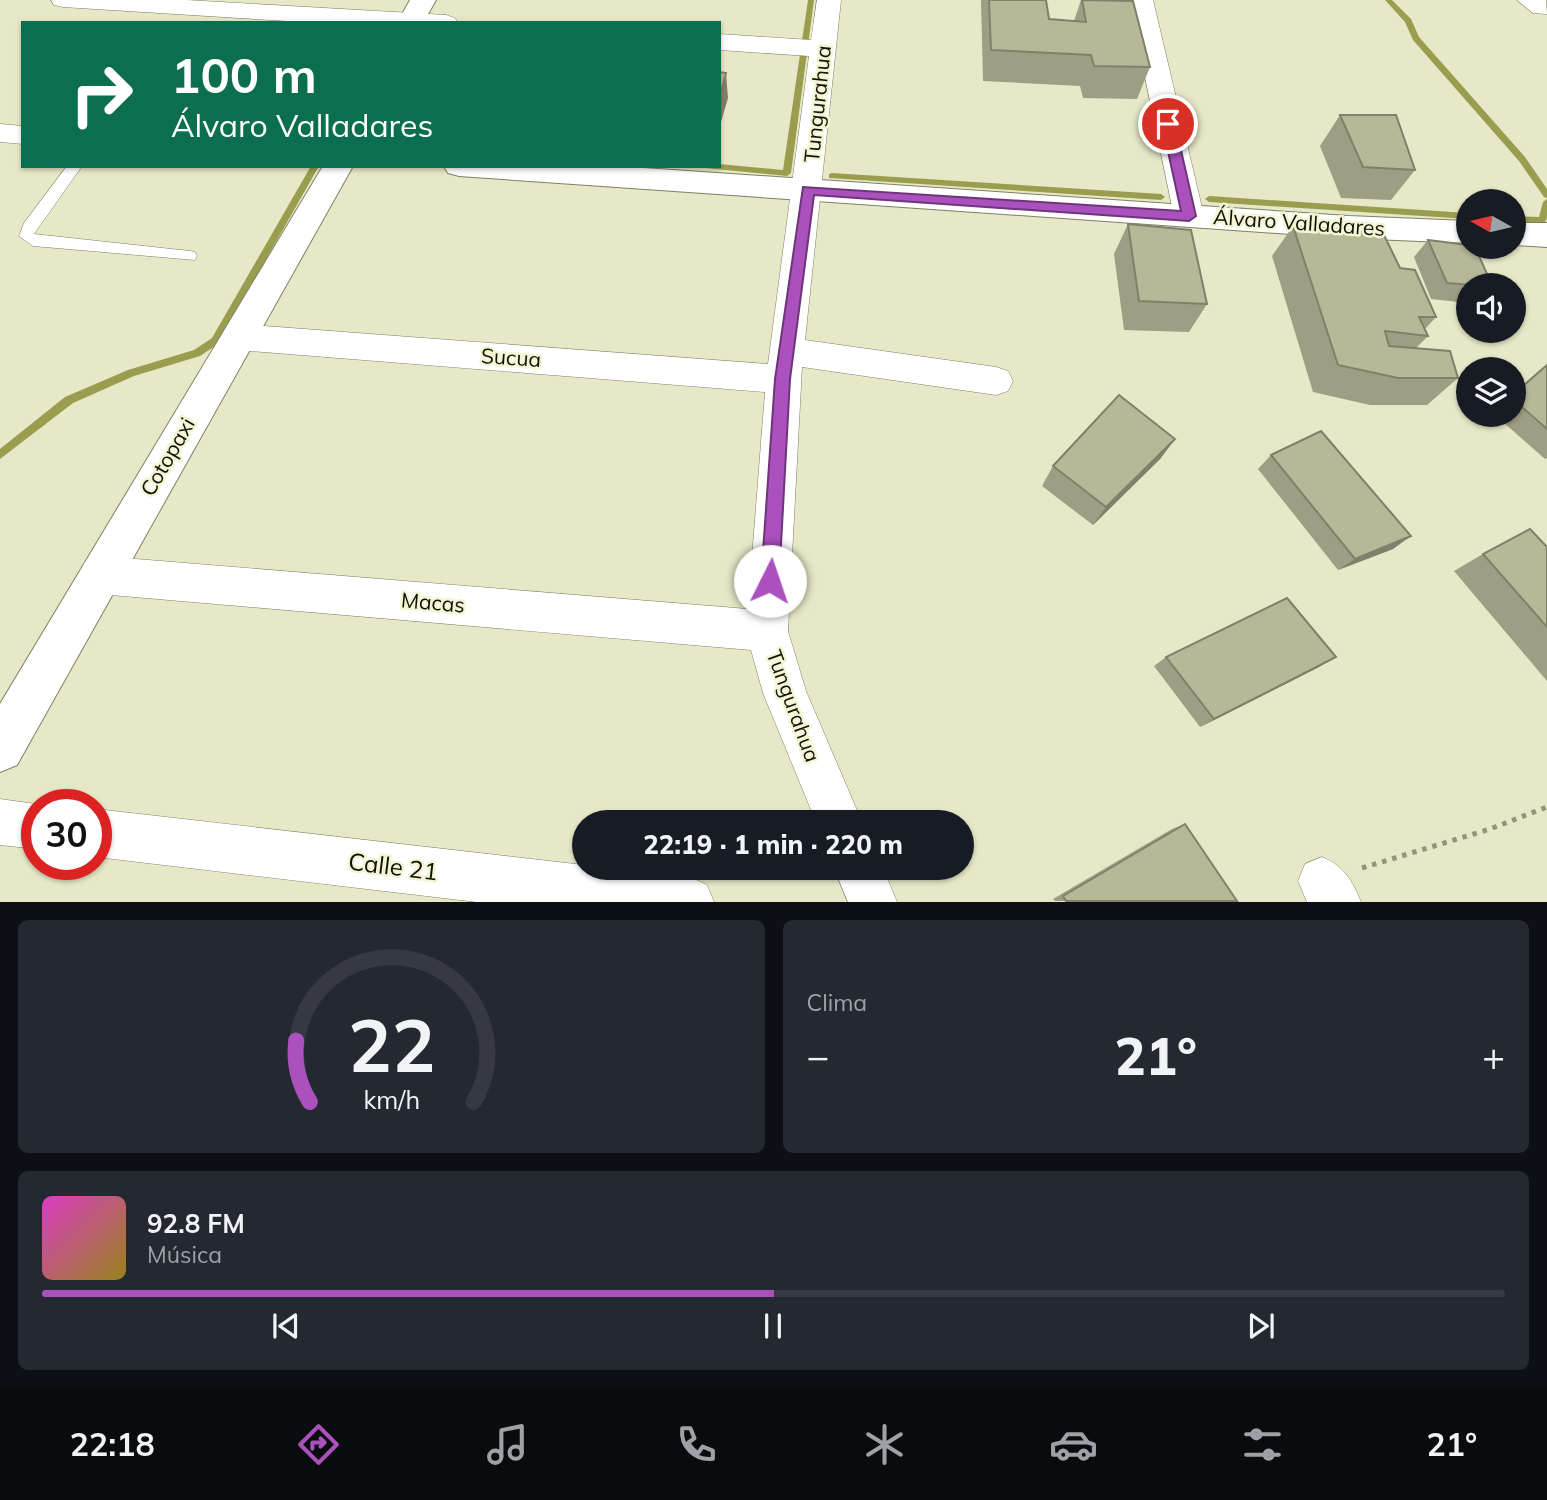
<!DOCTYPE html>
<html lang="es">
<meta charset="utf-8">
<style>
body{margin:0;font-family:Mulish,sans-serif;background:#242831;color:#f1f3f6;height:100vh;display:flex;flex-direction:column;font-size:26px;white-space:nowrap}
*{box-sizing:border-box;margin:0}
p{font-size:23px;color:#9ea1a6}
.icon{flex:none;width:38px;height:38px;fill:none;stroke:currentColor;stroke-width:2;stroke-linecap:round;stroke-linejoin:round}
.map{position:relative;height:902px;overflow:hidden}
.panel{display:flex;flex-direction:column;gap:18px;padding:18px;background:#0d0f14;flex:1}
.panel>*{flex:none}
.guide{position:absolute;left:21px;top:21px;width:700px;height:147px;border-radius:0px;box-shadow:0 2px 5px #0004;background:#0b6e4f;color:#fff;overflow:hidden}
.needle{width:46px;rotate:278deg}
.tools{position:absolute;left:1456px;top:189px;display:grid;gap:14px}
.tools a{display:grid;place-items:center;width:70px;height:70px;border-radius:50%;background:#171b24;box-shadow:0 2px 5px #0004;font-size:35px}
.speed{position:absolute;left:21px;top:789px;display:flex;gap:14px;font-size:35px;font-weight:700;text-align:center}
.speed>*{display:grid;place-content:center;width:91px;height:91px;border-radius:50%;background:#171b24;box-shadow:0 2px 5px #0004;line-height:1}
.speed .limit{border:10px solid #d22;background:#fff;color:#111}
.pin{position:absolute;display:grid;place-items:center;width:60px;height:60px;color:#fff;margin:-30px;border:4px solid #fff;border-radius:50%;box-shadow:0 2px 7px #0007}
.me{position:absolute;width:77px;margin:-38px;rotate:4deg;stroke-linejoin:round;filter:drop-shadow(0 0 5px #0008)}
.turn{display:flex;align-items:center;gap:24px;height:147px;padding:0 35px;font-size:32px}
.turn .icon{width:91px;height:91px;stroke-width:2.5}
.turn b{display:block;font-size:49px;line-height:60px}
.big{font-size:52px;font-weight:800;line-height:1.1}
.panel .widget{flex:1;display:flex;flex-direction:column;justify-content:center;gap:10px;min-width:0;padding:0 24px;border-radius:10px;background:#242831}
.panel .dial{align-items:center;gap:0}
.dial svg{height:182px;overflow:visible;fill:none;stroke:#363941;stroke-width:7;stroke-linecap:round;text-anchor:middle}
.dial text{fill:#f1f3f6;stroke:none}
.song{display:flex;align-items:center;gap:21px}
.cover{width:84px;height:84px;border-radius:10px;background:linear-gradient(135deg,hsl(310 70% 55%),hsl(50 70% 35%))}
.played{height:7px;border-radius:4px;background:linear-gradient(90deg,#aa51bd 50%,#363941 50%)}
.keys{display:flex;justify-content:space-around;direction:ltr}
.heat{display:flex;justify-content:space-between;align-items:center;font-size:38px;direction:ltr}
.panel .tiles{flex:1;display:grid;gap:18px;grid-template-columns:1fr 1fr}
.widget:last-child{grid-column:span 2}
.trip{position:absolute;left:572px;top:810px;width:402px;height:70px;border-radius:35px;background:#171b24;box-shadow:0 2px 5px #0004;font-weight:800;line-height:70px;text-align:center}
.menu{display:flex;height:112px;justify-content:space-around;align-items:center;background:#090b0e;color:#9ea1a6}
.menu .icon{width:49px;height:49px}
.menu .active{color:#aa51bd}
.menu b{font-size:32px;color:#f1f3f6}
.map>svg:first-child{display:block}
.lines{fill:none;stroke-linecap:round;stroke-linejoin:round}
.stream{fill:#9b9d4e;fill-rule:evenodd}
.service-casing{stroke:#7f8163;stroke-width:1}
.minor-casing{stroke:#7f8163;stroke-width:1}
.tertiary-casing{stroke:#7f8163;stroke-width:2}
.path{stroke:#93947c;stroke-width:5;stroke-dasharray:4.5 6;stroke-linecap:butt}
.service{fill:#fff;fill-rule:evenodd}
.minor{fill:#fff;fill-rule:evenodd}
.tertiary{fill:#fff;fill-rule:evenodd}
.wall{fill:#9d9e83}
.shaded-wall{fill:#7f816a}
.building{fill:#b6b898;stroke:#7f816a;stroke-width:2}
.route{fill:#aa51bd;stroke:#6e357b;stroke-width:2}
.labels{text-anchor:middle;stroke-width:5;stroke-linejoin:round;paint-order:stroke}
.street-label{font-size:21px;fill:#111106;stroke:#f3f6d4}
.near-street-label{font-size:24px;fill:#111106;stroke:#f3f6d4}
</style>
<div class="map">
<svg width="1547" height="902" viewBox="0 0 1547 902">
<rect width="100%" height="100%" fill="#e6e8c7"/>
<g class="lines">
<g class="stream">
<polygon points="808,0 814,0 791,173 787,176 705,168 704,166 719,166 719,164 783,170"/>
<polygon points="1385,0 1392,0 1411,19 1419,37 1525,157 1547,189 1547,198 1544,197 1519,161 1413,40 1405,22"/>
<polygon points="311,166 319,166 218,344 200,356 134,376 73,403 0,459 0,449 65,397 128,370 194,350 212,338"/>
<polygon points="832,173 1161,194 1165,197 1161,200 829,178 829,174"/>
<polygon points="1209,196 1468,213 1468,219 1209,202 1205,199"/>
<polygon points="1547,199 1547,218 1545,222 1514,222 1514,216 1539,217 1543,202"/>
</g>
<g class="service-casing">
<polygon id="service" points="67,166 82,166 34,234 190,251 195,252 197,256 195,260 33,246 19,236 24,223"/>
</g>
<g class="minor-casing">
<g id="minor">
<polygon points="51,0 186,0 446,15 455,18 458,23 318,23 63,7 54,5"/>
<polygon points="817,0 841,0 805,340 996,367 1008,371 1013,381 1008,391 996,395 802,367 788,631 806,691 862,822 816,822 763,693 751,650 99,594 85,588 79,575 85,562 99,556 748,609 765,392 238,350 226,346 221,337 226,328 238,324 768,364 809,56 719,50 719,34 811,40"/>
<polygon points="1129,0 1153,0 1204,216 1200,224 1189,227 1178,224 1174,216"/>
<polygon points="1517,0 1546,0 1547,14 1533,13"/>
<polygon points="0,124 23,126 23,144 0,142"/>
<polygon points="0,799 43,805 37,805 37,849 0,845"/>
<polygon points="96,809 584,865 584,868 690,877 707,885 714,902 477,902 96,857"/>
<path d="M 1322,857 C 1344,866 1352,880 1361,902 L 1307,902 L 1298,881 L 1305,864 Z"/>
<polygon points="834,868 883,868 897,902 848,902"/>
</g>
</g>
<g class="tertiary-casing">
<g id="tertiary">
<polygon points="410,0 436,0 423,23 397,23"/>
<polygon points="323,166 353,166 17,765 0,772 0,704"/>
<polygon points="444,166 614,166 1348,216 1468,221 1468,243 1348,238 459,176 448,173"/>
<polygon points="1514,223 1547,223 1547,247 1514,245"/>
</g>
</g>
<polyline class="path" points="1362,868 1490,829 1547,807"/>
<use href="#service" class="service"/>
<use href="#minor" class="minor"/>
<use href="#tertiary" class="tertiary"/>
</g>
<g class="wall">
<polygon points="981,0 1046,0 1049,19 1074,21 1081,0 1117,0 1150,67 1137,99 1083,98 1080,86 983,81"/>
<polygon points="1340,115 1415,170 1391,200 1341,198 1320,146"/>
<polygon points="1128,224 1207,304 1189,332 1124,330 1114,254"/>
<polygon points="1293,226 1400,268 1436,317 1425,329 1428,336 1416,348 1458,378 1427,405 1370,405 1313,392 1272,256"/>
<polygon points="1428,240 1468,285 1468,303 1431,299 1414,257"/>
<polygon points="1547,364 1547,458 1545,459 1495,415 1514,415 1514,392"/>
<polygon points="1175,439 1160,459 1093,525 1042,486 1053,466"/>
<polygon points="1271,455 1393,549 1338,570 1258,469"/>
<polygon points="1547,547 1547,681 1454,571 1483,554"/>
<polygon points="1166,657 1319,667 1200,727 1154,666"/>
<polygon points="1185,824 1237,901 1055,901 1053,899 1172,829"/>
</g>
<g class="shaded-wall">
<polygon points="726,73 728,98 719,129 719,99"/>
<polygon points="1175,439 1160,459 1093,525 1106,507"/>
<polygon points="1411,536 1393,549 1338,570 1355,559"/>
<polygon points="1336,657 1319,667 1200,727 1214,719"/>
</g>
<g class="building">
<polygon points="989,0 1046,0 1049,19 1086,22 1082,0 1133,1 1150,67 1094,66 1091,55 991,50"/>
<polygon points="719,72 726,73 719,99"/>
<polygon points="1340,115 1396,115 1415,170 1363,167"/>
<polygon points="1128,224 1191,230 1207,304 1139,301"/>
<polygon points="1293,226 1383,233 1400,268 1415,270 1436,317 1419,317 1428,336 1385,331 1389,346 1450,351 1458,378 1398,378 1338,365"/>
<polygon points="1428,240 1468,245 1468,247 1475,247 1492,285 1472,285 1447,283"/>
<polygon points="1547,365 1547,429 1514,400 1514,394"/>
<polygon points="1119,395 1175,439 1106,507 1053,466"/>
<polygon points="1321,431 1411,536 1355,559 1271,455"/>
<polygon points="1530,529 1547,547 1547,627 1483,554"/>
<polygon points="1287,598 1336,657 1214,719 1166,657"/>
<polygon points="1185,824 1237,901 1066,901 1063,896"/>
</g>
<polygon class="route" points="1168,121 1175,124 1196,216 1189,221 814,195 790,379 779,581 776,587 764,587 761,581 775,379 803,187 1181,211 1162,124"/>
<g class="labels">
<g class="street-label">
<text transform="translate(818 104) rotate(-84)" y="7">Tungurahua</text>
<text transform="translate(1299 223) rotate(4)" y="7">Álvaro Valladares</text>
<text transform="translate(511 358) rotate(4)" y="7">Sucua</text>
<text transform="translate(168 457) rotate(-60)" y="7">Cotopaxi</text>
<text transform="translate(433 603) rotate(5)" y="7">Macas</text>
<text transform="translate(793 706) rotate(70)" y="7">Tungurahua</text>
</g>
<g class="near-street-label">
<text transform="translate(393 867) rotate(7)" y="8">Calle 21</text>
</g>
</g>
</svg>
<div class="tools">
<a><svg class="needle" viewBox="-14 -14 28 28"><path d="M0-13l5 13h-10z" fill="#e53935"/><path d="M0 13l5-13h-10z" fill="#9ea1a6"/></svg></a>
<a><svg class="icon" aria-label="sound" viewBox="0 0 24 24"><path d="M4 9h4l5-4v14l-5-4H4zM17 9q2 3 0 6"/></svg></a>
<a><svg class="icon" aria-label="layers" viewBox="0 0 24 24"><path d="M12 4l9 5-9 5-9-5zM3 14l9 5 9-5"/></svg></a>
</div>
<div class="speed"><div class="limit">30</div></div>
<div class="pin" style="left:1168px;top:124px;background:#d93025"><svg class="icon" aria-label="arrive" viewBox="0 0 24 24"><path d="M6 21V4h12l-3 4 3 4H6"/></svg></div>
<svg class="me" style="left:770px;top:581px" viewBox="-20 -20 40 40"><circle r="19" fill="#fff"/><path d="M0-13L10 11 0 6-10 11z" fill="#aa51bd"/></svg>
<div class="trip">22:19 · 1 min · 220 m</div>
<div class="guide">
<div class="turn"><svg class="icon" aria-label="right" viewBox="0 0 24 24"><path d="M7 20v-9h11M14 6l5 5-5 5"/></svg><div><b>100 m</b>Álvaro Valladares</div></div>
</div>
</div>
<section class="panel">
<div class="tiles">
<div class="widget dial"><svg viewBox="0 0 100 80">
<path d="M14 69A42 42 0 1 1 86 69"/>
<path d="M14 69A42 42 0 0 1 8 42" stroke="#aa51bd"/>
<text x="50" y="56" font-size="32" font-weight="700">22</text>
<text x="50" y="72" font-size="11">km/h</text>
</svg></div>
<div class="widget"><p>Clima</p>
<div class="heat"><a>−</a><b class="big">21°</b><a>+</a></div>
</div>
<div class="widget">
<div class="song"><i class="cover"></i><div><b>92.8 FM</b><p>Música</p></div></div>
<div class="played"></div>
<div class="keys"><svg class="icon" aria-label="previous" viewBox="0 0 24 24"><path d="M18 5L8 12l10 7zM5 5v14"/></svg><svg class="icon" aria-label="pause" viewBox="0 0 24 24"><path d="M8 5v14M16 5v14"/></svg><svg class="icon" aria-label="next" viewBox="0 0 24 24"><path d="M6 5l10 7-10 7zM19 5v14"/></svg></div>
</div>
</div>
</section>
<nav class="menu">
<b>22:18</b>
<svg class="icon active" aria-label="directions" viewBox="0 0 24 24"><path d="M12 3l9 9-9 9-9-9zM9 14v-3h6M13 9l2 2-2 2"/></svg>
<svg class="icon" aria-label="music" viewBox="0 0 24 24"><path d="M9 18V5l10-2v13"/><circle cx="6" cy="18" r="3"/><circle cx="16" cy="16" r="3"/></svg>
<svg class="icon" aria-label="phone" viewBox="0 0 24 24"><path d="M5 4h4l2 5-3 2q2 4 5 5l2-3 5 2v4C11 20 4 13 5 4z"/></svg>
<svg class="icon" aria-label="climate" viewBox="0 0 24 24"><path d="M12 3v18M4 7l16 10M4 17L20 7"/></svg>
<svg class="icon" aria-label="car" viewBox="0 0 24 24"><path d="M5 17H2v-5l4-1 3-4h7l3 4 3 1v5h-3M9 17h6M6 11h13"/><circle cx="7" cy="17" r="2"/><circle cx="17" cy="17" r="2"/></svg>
<svg class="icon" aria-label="filters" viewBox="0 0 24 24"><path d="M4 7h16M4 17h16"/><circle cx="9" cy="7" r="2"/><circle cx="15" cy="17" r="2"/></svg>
<b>21°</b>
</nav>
